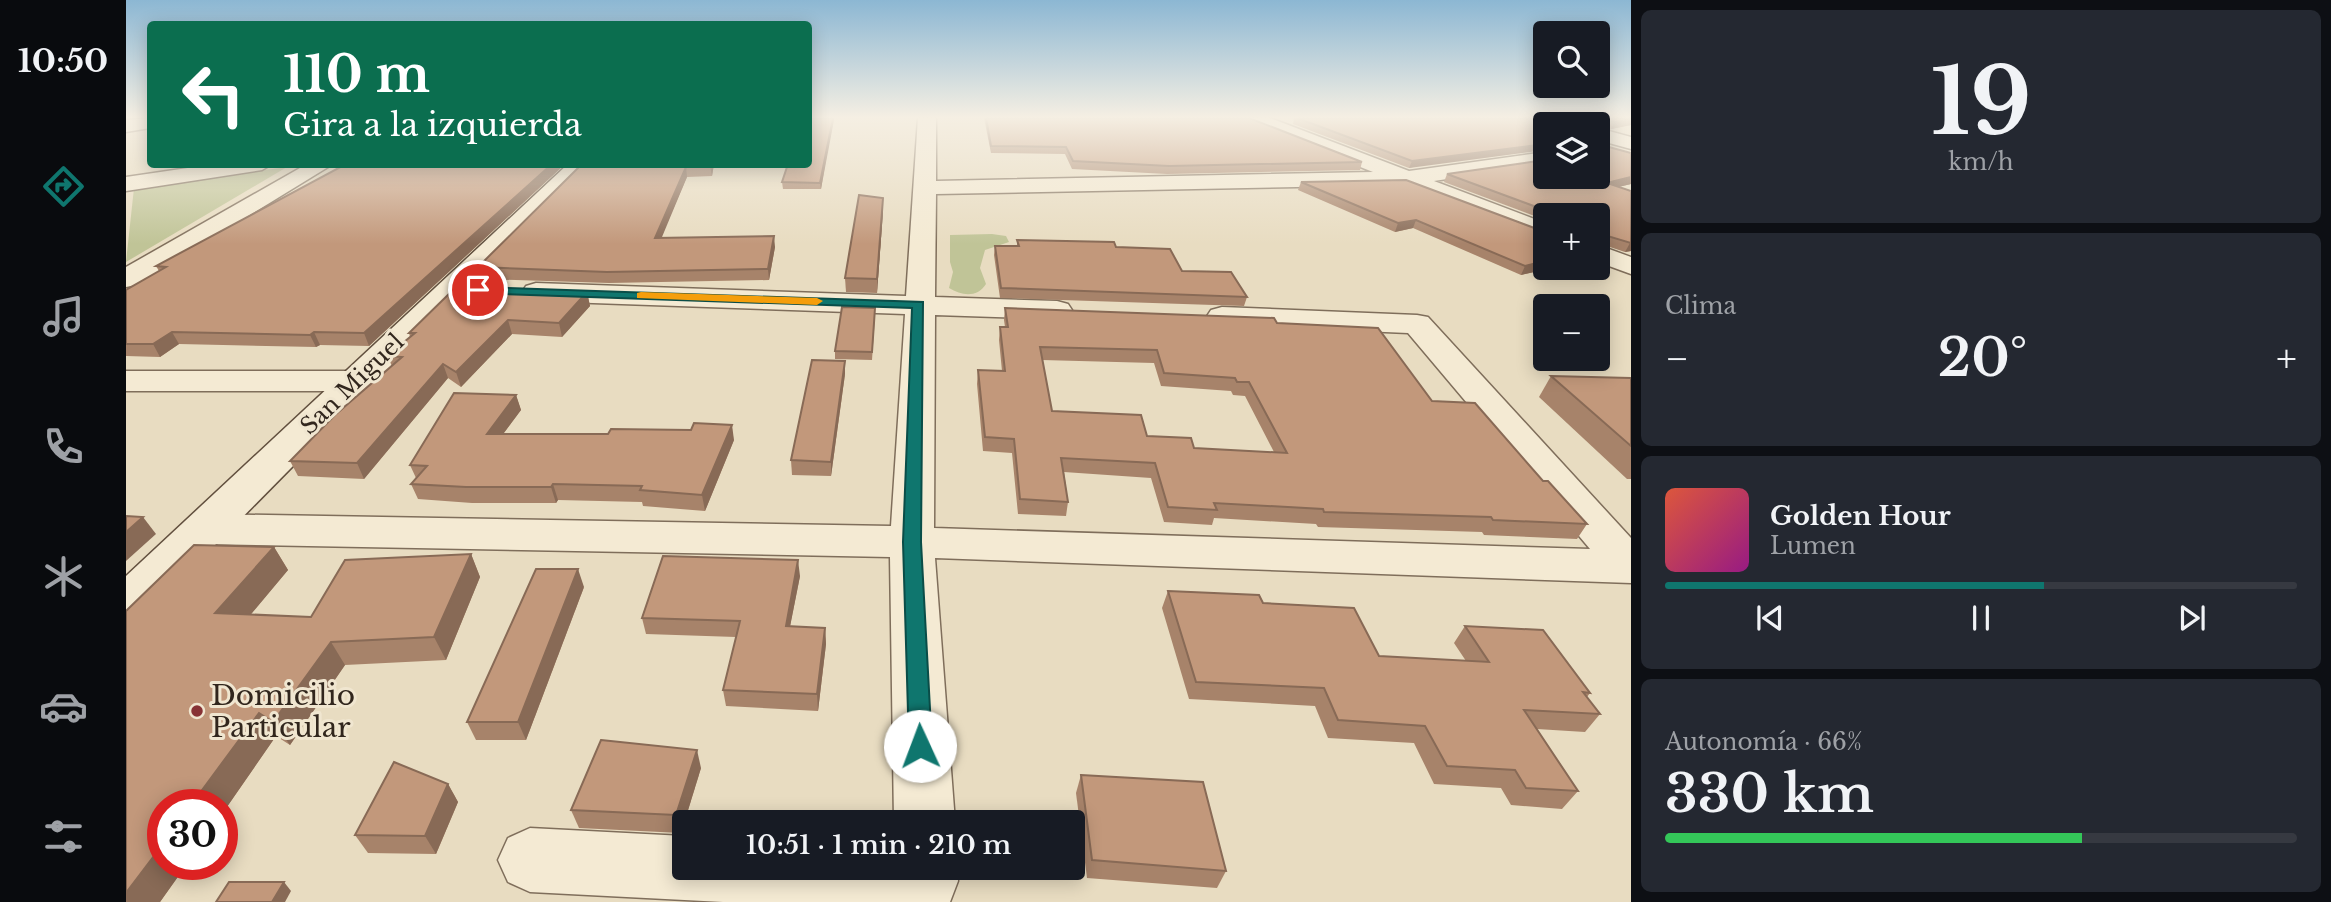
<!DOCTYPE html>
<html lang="es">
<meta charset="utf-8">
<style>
body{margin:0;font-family:"Libre Baskerville",serif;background:#242831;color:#f1f3f6;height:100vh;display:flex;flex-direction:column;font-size:26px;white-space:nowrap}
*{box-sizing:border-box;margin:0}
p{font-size:23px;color:#9ea1a6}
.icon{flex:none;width:38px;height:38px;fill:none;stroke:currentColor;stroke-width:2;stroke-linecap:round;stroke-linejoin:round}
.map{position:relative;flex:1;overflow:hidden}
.sheet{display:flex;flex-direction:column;gap:10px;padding:10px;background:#0d0f14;width:700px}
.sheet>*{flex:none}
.banner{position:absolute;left:21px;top:21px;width:665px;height:147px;border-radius:7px;box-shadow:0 4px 18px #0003;background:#0b6e4f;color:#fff;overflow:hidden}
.fabs{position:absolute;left:1407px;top:21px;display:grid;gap:14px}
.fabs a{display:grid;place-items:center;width:77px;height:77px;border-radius:7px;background:#171b24;box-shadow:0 4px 18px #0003;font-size:35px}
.speed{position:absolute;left:21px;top:789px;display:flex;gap:14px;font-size:35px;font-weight:700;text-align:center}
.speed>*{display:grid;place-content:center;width:91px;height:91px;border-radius:50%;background:#171b24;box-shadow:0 4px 18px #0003;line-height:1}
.speed .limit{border:10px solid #d22;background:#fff;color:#111}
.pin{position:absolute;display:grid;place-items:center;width:60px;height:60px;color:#fff;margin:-30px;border:4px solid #fff;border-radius:50%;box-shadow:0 2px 7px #0007}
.me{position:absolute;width:77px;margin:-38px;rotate:358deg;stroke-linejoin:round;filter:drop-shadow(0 0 5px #0008)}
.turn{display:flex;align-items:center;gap:24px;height:147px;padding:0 21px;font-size:32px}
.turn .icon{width:91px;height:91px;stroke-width:2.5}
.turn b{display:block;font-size:49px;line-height:60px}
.big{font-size:52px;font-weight:600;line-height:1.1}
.sheet .widget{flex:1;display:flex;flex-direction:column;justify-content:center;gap:10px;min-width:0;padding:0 24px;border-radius:10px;background:#242831}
.sheet .dial{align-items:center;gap:0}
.dial b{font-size:91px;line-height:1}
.song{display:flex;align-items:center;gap:21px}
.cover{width:84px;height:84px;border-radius:10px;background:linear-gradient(135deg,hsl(10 70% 55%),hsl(310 70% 35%))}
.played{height:7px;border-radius:4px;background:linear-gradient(90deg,#0f766e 60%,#363941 60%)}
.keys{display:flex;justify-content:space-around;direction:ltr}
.heat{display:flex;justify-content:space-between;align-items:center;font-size:38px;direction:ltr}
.charge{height:10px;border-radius:5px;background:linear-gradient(90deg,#34c759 66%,#363941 0)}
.trip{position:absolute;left:546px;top:810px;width:413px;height:70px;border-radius:7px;background:#171b24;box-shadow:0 4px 18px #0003;font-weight:600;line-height:70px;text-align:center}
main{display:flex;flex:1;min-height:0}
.tabs{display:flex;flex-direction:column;width:126px;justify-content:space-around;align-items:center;background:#090b0e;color:#9ea1a6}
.tabs .icon{width:49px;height:49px}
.tabs .current{color:#0f766e}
.tabs b{font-size:32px;color:#f1f3f6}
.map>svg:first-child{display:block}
.green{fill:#c0c497}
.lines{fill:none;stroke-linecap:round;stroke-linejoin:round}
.street-casing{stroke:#7f6e5b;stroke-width:3}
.secondary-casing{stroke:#614f3e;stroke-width:3}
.street{fill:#f4ead3;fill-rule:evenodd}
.secondary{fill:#f4ead3;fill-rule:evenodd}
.wall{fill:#a7836a;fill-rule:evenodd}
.shaded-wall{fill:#886a56}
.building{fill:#c2987b;stroke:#886a56;stroke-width:2;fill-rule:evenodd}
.route{fill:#0f766e;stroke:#0a4d48;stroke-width:2}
.slow{fill:#f59e0b}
.poi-dot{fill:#873234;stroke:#f0e6d0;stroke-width:2.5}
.labels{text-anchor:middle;stroke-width:6;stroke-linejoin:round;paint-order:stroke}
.street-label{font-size:23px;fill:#31261d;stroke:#f0e6d0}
.near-poi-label{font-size:28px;fill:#31261d;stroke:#f0e6d0;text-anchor:start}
</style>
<main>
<nav class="tabs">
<b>10:50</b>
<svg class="icon current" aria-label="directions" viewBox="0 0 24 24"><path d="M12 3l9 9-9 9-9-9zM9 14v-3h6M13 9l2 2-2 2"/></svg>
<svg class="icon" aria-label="music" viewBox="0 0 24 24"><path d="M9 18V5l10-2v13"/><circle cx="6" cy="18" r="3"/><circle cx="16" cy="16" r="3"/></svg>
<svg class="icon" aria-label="phone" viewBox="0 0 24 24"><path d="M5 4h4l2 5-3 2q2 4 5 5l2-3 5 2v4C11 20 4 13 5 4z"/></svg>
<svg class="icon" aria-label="climate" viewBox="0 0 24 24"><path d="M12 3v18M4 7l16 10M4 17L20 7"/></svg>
<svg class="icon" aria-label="car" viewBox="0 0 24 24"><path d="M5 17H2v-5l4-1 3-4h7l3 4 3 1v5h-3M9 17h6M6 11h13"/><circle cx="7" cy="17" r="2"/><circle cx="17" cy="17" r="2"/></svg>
<svg class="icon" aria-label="filters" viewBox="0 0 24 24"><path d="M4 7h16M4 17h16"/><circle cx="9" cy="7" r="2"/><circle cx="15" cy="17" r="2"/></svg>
</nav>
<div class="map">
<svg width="1505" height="902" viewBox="0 0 1505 902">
<rect width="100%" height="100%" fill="#e8dcc1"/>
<g class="green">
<polygon points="161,167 0,262 8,188"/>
<path d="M 866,234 L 880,236 L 883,242 L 859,250 L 854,268 L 860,284 C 851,298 836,296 823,288 L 827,272 L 824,262 L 824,235 Z"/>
</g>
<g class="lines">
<g class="street-casing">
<g id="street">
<polygon points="24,118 24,128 0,132 0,120"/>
<polygon points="792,118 810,118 810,181 1247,172 1121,122 1118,118 1144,118 1283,171 1419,152 1419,164 1308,181 1419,223 1419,240 1278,185 810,194 809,297 931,301 942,304 946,310 942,316 931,319 809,315 808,528 1464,549 1282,333 1096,325 1085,322 1081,316 1085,310 1096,307 1291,315 1302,317 1505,538 1505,583 809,558 829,822 768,822 764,557 78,544 63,539 56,529 63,519 78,514 765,526 779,314 410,301 400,298 396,292 400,286 410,283 780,296"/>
<polygon points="1404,118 1435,118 1445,124 1419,125 1407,122"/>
<polygon points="1472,128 1505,137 1505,149 1472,140"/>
<polygon points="89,164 146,164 136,170 0,191 0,177"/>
<polygon points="181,164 207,164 10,285 0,287 0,267"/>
<polygon points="1472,245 1505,257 1505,274 1472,262"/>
<polygon points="0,371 229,371 241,374 246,381 241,388 229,391 0,391"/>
<polygon points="404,828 558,836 558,868 831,868 832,881 824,902 597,902 404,892 382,882 372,860 382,838"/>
</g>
</g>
<g class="secondary-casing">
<polygon id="secondary" points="442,164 465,164 17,618 0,623 0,576"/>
</g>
<use href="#street" class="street"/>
<use href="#secondary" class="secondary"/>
</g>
<g class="wall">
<polygon points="682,118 707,118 695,189 657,189 656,182"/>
<polygon points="858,118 1123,118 1236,162 1234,170 1041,174 946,169 939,154 865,153"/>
<polygon points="1168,118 1411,118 1421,121 1442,120 1439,118 1505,118 1505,125 1485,129 1473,125 1472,127 1472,124 1283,168 1167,124"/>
<polygon points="220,164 439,164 243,346 194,345 190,347 53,344 34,357 0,356 0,290 33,271 30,266"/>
<polygon points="456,164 588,164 586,176 561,177 535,237 649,247 643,280 483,283 356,279 352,267"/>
<polygon points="1321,174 1505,184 1492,187 1505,191 1505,251 1499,252 1475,244 1474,250 1472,254 1472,215 1419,215 1419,220 1318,182"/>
<polygon points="1175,182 1419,232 1419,268 1426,268 1395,275 1287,228 1269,232 1172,190"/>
<polygon points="757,211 751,293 720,292 719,278"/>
<polygon points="891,240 990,247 1056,271 1121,297 1118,306 874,298 868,255 869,246 891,246"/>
<polygon points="461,292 464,306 436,337 386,334 335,387 322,378 238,479 172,476 164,461 266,366 261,356 284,337 283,333"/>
<path d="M 879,308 L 1151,323 L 1306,401 L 1417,481 L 1461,524 L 1451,539 L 1358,535 L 1356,532 L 1192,527 L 1190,524 L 1088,518 L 1086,525 L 1038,522 L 1025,478 L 938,472 L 942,502 L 940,516 L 892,514 L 886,453 L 857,451 L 851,384 L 852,370 L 876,371 L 873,340 L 874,327 L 879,327 L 878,320 ZM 916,360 L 1028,363 L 1035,386 L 1105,391 L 1107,395 L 1119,396 L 1148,452 L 1068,448 L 926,411 Z"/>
<polygon points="749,316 746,360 709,359 709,351"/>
<polygon points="719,374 705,476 666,475 665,460"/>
<polygon points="1425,376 1505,378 1505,479 1501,479 1413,397"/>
<polygon points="390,395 395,410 377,434 608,440 579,511 517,506 516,502 432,500 430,503 346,503 292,499 285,484 290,478 284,465"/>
<polygon points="148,547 162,570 124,615 185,617 345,554 354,577 320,660 219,665 164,745 150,736 96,814 96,805 61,864 34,902 0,902"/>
<polygon points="674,576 664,626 699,628 700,644 692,711 600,706 597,690 610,637 520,634 516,618"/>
<polygon points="458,587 400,740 350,740 341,722"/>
<polygon points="1042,591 1137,603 1253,656 1340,661 1328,643 1339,626 1464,693 1461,697 1474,714 1459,732 1411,729 1452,791 1436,809 1385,805 1375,788 1308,784 1288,743 1202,738 1189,706 1063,699 1036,608"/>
<polygon points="575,768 555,833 453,828 445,810"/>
<polygon points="955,775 1100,871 1091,888 961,878 950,793"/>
<polygon points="322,784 332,802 310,854 242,853 229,835"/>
</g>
<g class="shaded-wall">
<polygon points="707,118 708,120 695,189 694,183"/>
<polygon points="1505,119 1505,125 1485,129 1489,122"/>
<polygon points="1419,144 1419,150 1283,168 1286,161"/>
<polygon points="426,164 439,164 243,346 238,333"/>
<polygon points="585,164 588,164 586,176 584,166"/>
<polygon points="560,167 561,177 531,249 529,238"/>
<polygon points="1505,177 1505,184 1476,191 1481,183"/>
<polygon points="757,198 757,211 751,293 751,279"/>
<polygon points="1290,220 1287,228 1269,232 1272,223"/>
<polygon points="648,236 649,247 643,280 642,269"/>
<polygon points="1504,243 1505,243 1505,251 1499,252"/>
<polygon points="1419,261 1419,268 1426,268 1395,275 1399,266"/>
<polygon points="461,292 464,306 436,337 433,323"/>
<polygon points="382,320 386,334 335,387 330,372"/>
<polygon points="46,332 53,344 34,357 27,344"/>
<polygon points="188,332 194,345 190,347 184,335"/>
<polygon points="719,361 719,374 705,476 705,462"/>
<polygon points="317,364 322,378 238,479 231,463"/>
<polygon points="390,395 395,410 366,449 361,434"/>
<polygon points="606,425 608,440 579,511 576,495"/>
<polygon points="427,484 432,500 430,503 425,487"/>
<polygon points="17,517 30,534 0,561 0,532"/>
<polygon points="148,547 162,570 106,637 89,613"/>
<polygon points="345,554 354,577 320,660 308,637"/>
<polygon points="672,560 674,576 661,642 660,626"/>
<polygon points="452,569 458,587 400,740 392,722"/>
<polygon points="699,628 700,644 692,711 691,694"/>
<polygon points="205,642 219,665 164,745 147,722"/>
<polygon points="133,713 150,736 96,814 96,805 65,805"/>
<polygon points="571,750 575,768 555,833 550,815"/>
<polygon points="322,784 332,802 310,854 299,836"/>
<polygon points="37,844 37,864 61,864 34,902 0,902 0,893"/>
<polygon points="158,882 165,891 159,902 146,902"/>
</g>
<g class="building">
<polygon points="682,118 707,118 694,183 656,182 662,164 682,164"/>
<polygon points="860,118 1123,118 1236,162 1043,166 947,161 940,147 865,146"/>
<polygon points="1171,118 1411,118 1421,121 1448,120 1450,118 1505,118 1505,119 1489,122 1476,119 1472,125 1472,124 1419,124 1419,144 1286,161"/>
<polygon points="1472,144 1505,153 1505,177 1481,183 1505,191 1505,243 1475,234 1474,250 1472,250 1472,215 1424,215 1424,212 1321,174 1419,160 1419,177 1472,177"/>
<polygon points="220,164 426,164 238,333 188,332 184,335 46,332 27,344 0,344 0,290 40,267 30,266"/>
<polygon points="456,164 585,164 584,166 560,167 529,238 648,236 642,269 481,272 352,267"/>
<polygon points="1280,180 1419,232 1419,261 1399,266 1290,220 1272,223 1175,182"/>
<polygon points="733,195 757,198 751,279 719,278"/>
<polygon points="891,240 988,242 990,247 1044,249 1056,271 1105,272 1121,297 875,288 869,246 893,246"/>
<polygon points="329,288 461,292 433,323 382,320 330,372 317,364 231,463 164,461 209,415 276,357 261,356 289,333 283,333"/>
<polygon points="716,307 749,308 746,352 709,351"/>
<path d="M 879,308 L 1148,318 L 1151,323 L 1252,328 L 1306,401 L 1349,403 L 1417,481 L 1422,481 L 1461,524 L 1367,520 L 1365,517 L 1198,512 L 1197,509 L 1088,503 L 1091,510 L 1042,507 L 1029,463 L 935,458 L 942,502 L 894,499 L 888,439 L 859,437 L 852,370 L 879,371 L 874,327 L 882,327 ZM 914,347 L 1031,350 L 1038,373 L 1109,378 L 1111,382 L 1123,382 L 1161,453 L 1068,448 L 1065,438 L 1021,436 L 1015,415 L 926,411 Z"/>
<polygon points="686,360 719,361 705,462 665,460"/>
<polygon points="1425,376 1505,378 1505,446"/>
<polygon points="328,393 390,395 361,434 482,434 485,429 565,430 568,423 606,425 576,495 514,490 516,486 427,484 425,487 340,487 285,484 301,466 284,465"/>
<polygon points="0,516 17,517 0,532"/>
<polygon points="68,545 148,547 89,613 185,617 219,560 345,554 308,637 205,642 147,722 133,713 65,805 37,805 37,844 0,893 0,611"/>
<polygon points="537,556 672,560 660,626 699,628 691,694 597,690 614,621 516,618"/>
<polygon points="410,569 452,569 392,722 341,722"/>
<polygon points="1042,591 1133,595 1137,603 1228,608 1253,656 1363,662 1339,626 1417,630 1464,693 1457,692 1474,714 1398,710 1452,791 1400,788 1389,770 1321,766 1299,726 1212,720 1198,688 1070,682"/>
<polygon points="475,740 571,750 550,815 445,810"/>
<polygon points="268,762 322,784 299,836 229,835"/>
<polygon points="955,775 1077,782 1100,871 966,860"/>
<polygon points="103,882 158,882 146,902 90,902"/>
</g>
<linearGradient id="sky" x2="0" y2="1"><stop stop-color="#8cb7d3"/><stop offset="0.48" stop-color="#f5efe3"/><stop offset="1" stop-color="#f5efe3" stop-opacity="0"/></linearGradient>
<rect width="1505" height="244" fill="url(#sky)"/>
<polygon class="route" points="352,287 797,302 795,542 806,746 803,753 794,756 786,753 783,746 777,542 786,308 348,293 346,290"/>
<polygon class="slow" points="515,292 691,298 697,301 691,305 511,298 511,293"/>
<circle class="poi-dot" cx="71" cy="711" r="7"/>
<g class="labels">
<g class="street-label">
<text transform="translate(226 384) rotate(-44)" y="8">San Miguel</text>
</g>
<g class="near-poi-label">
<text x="85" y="705">Domicilio<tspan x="85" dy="32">Particular</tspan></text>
</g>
</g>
</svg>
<div class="fabs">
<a><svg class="icon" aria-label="search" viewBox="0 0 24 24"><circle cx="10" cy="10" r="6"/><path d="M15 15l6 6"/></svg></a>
<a><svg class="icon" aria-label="layers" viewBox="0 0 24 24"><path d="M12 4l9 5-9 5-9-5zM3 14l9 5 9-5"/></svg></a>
<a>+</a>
<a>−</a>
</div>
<div class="speed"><div class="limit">30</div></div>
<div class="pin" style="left:352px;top:290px;background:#d93025"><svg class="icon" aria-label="arrive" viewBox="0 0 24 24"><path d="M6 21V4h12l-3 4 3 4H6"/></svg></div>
<svg class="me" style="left:794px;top:746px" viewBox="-20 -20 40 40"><circle r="19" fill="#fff"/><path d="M0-13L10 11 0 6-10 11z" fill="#0f766e"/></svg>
<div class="trip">10:51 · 1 min · 210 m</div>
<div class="banner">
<div class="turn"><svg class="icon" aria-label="left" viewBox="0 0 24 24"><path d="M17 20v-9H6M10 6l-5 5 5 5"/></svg><div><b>110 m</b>Gira a la izquierda</div></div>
</div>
</div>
<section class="sheet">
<div class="widget dial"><b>19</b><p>km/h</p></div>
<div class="widget"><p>Clima</p>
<div class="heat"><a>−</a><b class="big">20°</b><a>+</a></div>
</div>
<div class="widget">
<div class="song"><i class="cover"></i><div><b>Golden Hour</b><p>Lumen</p></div></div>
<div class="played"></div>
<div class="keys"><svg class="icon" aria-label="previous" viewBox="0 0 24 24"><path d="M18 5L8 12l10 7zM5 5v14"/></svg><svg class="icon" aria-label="pause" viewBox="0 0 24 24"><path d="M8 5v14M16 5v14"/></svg><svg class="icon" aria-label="next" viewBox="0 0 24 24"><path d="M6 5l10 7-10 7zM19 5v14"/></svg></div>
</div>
<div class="widget"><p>Autonomía · 66%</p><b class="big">330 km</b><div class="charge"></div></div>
</section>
</main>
